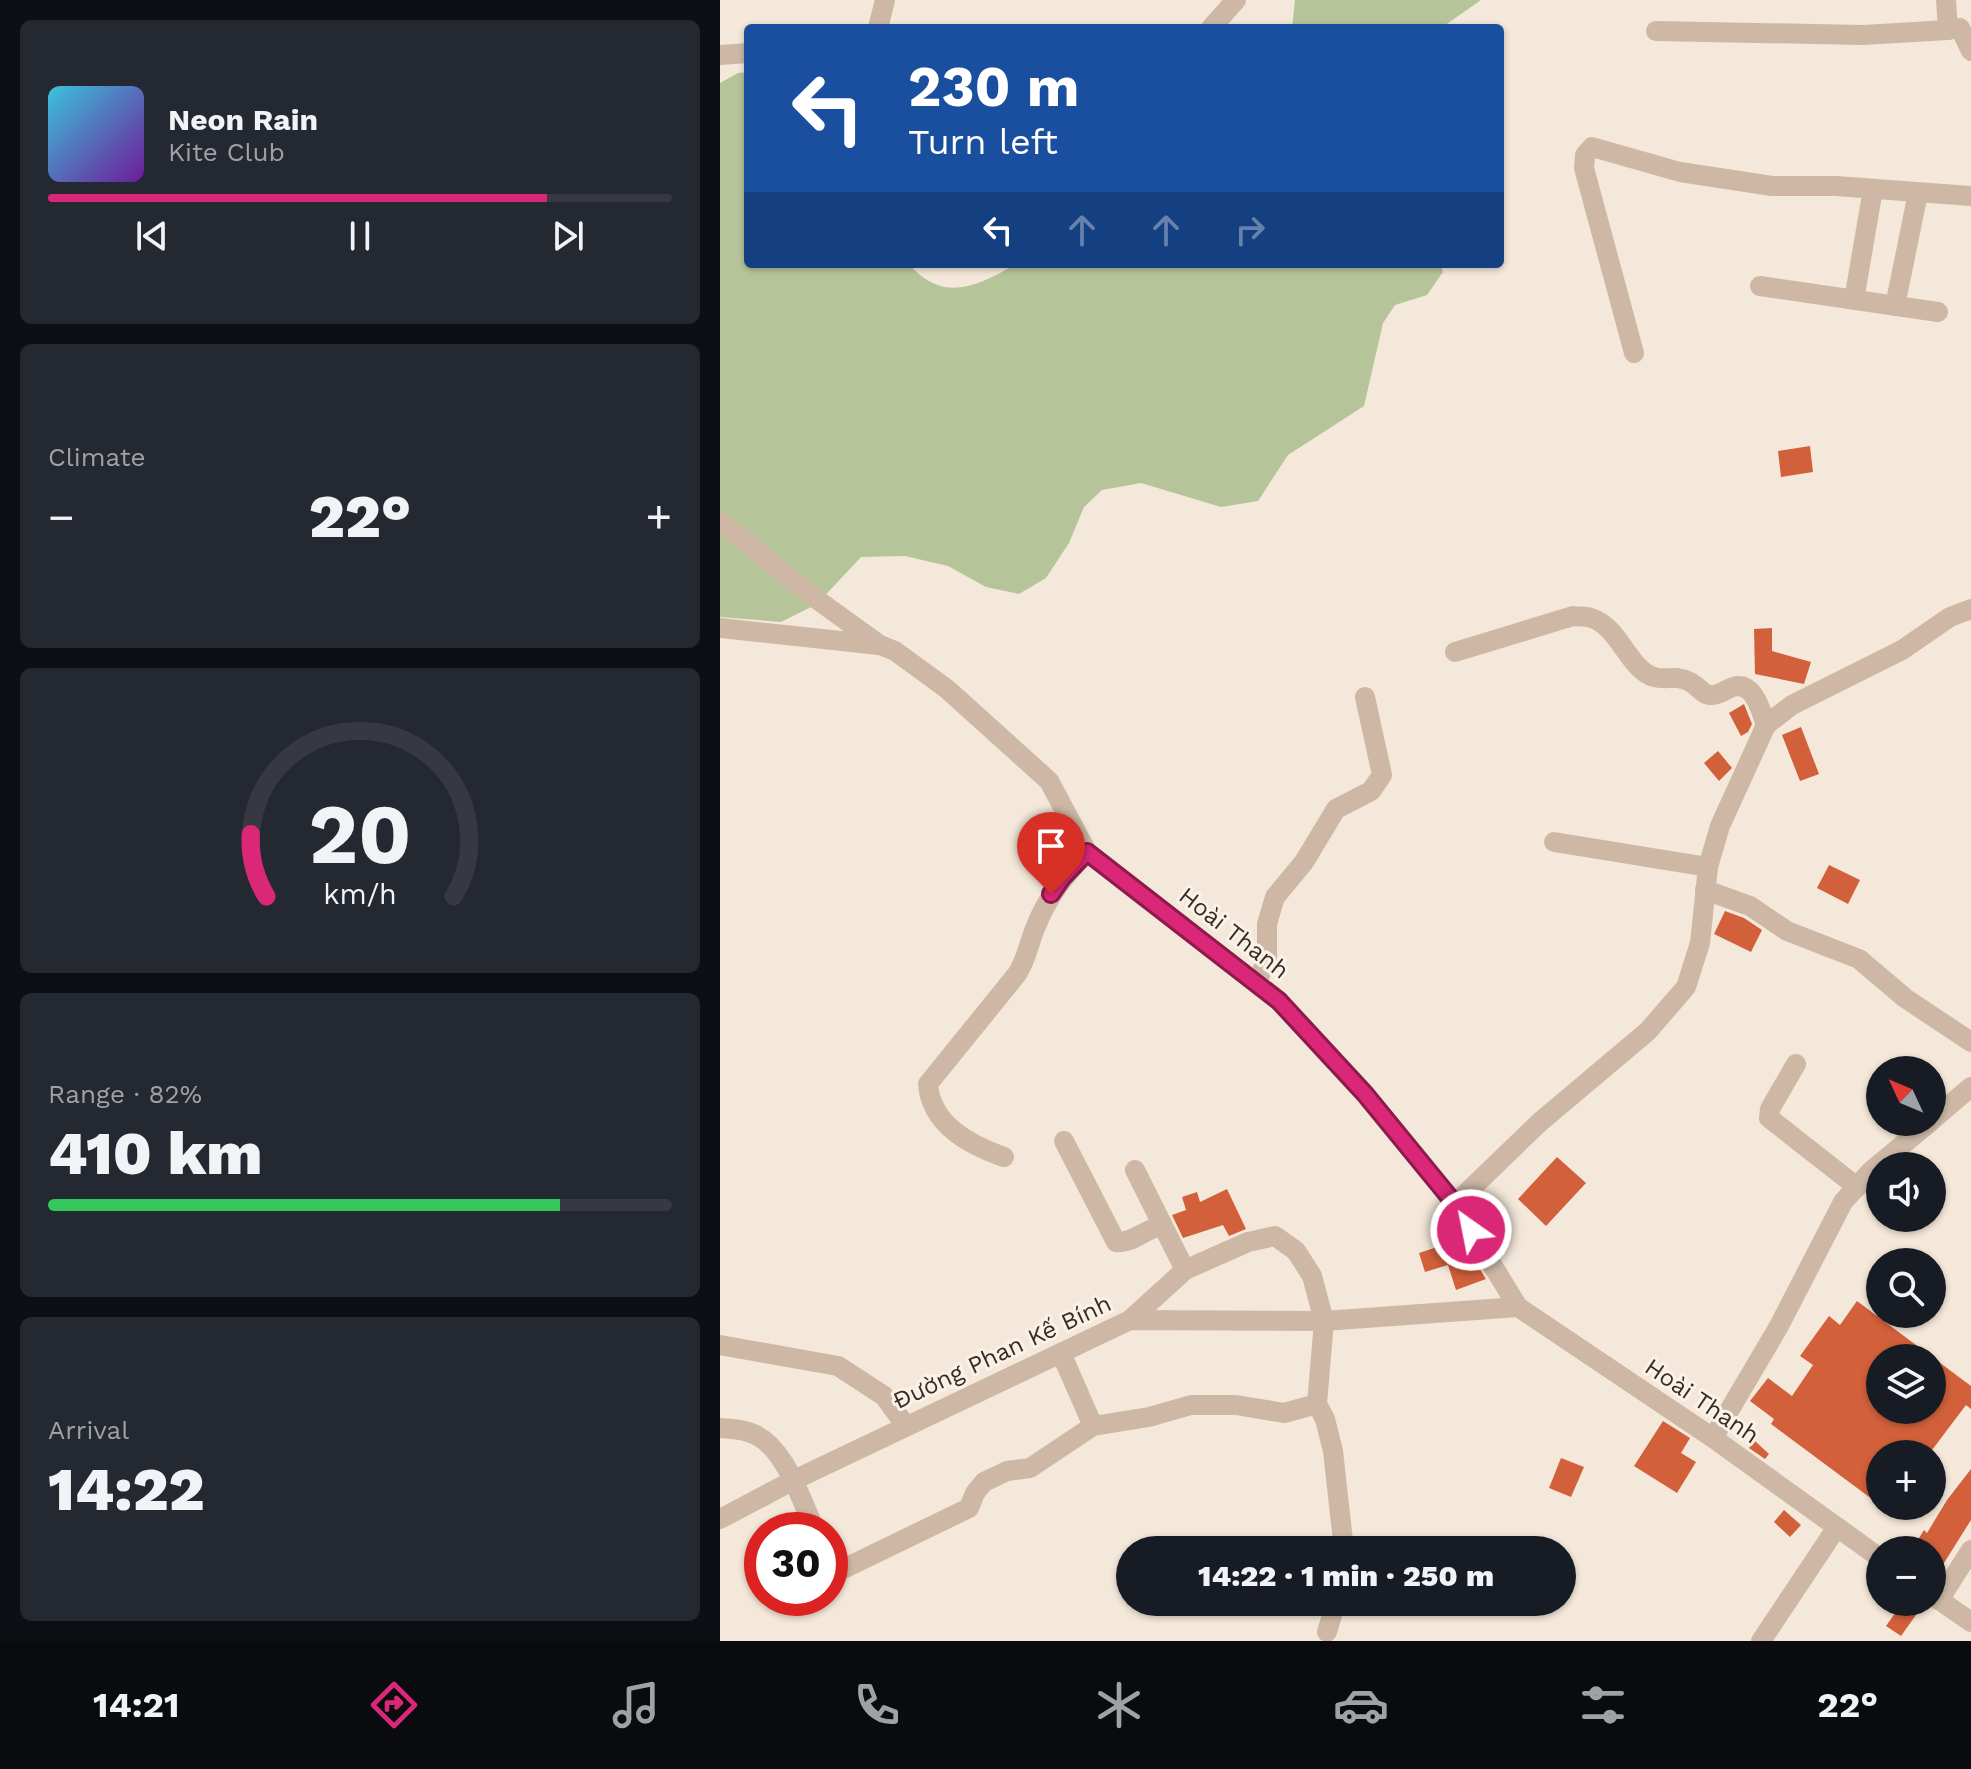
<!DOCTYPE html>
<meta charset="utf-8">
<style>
body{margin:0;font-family:"Work Sans",sans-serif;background:#242831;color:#f1f3f6;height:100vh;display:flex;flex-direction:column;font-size:30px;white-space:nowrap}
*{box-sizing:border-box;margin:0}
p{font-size:26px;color:#9ea1a6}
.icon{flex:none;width:44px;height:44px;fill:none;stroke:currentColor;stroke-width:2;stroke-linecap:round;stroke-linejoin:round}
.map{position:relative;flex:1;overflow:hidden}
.sheet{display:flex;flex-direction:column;gap:20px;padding:20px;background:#0d0f14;width:720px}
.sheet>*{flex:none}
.guide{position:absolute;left:24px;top:24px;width:760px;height:244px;border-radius:8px;box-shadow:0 2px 6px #0004;background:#1a4fa0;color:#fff;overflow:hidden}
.needle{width:52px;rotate:314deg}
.fabs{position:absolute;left:1146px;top:1056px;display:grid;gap:16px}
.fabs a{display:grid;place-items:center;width:80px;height:80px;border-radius:50%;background:#171b24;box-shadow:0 2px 6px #0004;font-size:40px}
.speed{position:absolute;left:24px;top:1512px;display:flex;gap:16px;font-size:40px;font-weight:700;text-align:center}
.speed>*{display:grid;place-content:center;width:104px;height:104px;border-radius:50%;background:#171b24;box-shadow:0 2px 6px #0004;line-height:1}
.speed .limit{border:12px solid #d22;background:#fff;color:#111}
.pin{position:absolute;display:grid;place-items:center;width:68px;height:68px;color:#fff;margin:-82px -34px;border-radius:50% 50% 50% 0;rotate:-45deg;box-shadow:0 0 8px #0007}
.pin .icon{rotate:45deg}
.me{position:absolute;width:88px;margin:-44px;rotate:327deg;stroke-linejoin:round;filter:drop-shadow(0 0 6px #0008)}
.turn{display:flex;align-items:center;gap:28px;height:168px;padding:0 32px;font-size:36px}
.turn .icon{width:104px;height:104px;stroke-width:2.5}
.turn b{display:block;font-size:56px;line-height:68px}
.lanes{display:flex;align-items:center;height:76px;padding:0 32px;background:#0003;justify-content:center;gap:40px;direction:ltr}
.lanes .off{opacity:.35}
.big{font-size:60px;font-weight:800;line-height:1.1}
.sheet .tile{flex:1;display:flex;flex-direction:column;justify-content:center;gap:12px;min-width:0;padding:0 28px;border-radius:12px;background:#242831}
.sheet .dial{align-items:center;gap:0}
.dial svg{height:208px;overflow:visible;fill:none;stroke:#363941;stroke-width:7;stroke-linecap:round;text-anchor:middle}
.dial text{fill:#f1f3f6;stroke:none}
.song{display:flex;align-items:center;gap:24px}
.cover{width:96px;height:96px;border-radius:12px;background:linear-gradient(135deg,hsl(190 70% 55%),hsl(280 70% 35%))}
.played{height:8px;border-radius:4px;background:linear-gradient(90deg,#db2777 80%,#363941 80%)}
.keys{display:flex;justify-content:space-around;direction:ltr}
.heat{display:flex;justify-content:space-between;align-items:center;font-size:44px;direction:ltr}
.charge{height:12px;border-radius:6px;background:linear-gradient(90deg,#34c759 82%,#363941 0)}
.trip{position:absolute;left:396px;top:1536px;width:460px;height:80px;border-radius:40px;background:#171b24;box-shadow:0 2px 6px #0004;font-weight:800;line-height:80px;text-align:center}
.dock{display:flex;height:128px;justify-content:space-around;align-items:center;background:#090b0e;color:#9ea1a6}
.dock .icon{width:56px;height:56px}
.dock .current{color:#db2777}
.dock b{font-size:36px;color:#f1f3f6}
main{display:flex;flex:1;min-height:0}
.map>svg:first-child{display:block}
.green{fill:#b6c599}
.building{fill:#d2603a;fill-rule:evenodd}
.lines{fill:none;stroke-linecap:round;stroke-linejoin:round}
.minor{stroke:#ceb8a5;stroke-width:20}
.route-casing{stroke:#8e194d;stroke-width:20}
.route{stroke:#db2777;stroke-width:14}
.labels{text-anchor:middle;stroke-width:6;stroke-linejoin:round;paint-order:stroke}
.street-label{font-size:24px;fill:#392d27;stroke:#fbf2e7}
</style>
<main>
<section class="sheet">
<div class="tile">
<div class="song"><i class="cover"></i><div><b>Neon Rain</b><p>Kite Club</p></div></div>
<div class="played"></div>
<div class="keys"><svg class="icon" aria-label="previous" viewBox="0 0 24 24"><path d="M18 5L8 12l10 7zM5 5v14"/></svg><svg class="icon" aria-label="pause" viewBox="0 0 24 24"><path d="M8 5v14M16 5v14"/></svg><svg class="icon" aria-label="next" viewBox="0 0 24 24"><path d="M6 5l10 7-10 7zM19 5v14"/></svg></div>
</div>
<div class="tile"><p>Climate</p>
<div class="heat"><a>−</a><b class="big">22°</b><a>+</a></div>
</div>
<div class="tile dial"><svg viewBox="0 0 100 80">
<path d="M14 69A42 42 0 1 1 86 69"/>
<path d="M14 69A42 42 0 0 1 8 45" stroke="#db2777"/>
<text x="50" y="56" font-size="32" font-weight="700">20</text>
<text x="50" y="72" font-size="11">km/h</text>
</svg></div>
<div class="tile"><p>Range · 82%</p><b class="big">410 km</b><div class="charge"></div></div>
<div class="tile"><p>Arrival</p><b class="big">14:22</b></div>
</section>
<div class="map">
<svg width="1251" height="1641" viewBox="0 0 1251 1641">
<rect width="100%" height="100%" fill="#f4e8da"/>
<g class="green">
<polygon points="575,0 761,0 721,28 572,28"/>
<path d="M 28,72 L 28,264 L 189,264 C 223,304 258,286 296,264 L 720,264 L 723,272 L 707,295 L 675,305 L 663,323 L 644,406 L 568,455 L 538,501 L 501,507 L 421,483 L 382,490 L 364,507 L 349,543 L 326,578 L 299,594 L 266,587 L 228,566 L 185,556 L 141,557 L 97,604 L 61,622 L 0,617 L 0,83 L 18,73 Z"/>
</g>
<g class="building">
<polygon points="1090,446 1093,472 1061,477 1058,451"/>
<polygon points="1052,628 1052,651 1091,662 1084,684 1035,674 1034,629"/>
<polygon points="1024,704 1032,724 1028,732 1021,736 1009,713"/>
<polygon points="1081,727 1099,774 1080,781 1062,735"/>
<polygon points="998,751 1012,768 999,781 984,763"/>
<polygon points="1109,865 1140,880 1128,904 1097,888"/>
<polygon points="1005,911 1024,918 1042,930 1031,952 994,934"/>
<polygon points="837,1157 866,1183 826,1226 798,1199"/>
<polygon points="507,1189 526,1229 509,1236 503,1225 463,1238 452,1215 466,1210 462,1197 477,1192 480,1202"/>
<polygon points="741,1239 766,1279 736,1290 728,1265 705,1272 699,1253"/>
<path d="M 1137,1301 L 1251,1386 L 1251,1409 L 1246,1405 L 1209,1454 L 1160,1454 L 1160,1505 L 1051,1424 L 1054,1419 L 1030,1401 L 1048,1378 L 1072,1396 L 1093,1365 L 1080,1356 L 1109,1316 L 1120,1325 ZM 1160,1358 L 1212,1358 L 1212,1410 L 1160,1410 Z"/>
<polygon points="943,1421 970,1438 961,1453 976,1462 957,1493 914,1466"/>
<polygon points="1035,1441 1049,1454 1045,1459 1029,1448"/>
<polygon points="841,1458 864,1467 851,1497 829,1488"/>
<polygon points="1251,1469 1251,1520 1212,1582 1212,1550 1200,1550 1194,1546 1204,1530 1207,1533 1227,1500"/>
<polygon points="1064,1510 1081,1525 1070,1537 1054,1522"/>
<polygon points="1183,1602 1194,1602 1201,1608 1181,1636 1166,1626"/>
</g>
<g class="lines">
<g class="minor">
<polyline points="1226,0 1228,30 1240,28 1251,51"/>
<polyline points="158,28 165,0"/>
<polyline points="491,28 516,0"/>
<polyline points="936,31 1143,35 1228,30"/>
<polyline points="0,55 28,53"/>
<polyline points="1040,286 1218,312"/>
<polyline points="1134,300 1153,189"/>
<polyline points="1175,306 1198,193"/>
<polyline points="914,353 864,168 865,155 872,147 960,172 1052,186 1116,186 1251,196"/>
<polyline points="0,521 92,596 160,645 175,651 227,689 329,781 367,852 559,1001 645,1094 735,1204 798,1307 993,1438 1160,1558"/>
<polyline points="0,628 159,645"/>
<path d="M 735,652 L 853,616 C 858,617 866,616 871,618 C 899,626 909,670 934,677 C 947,681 955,674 970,682 C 977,685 983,695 990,695 C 999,696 1006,689 1013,687 C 1034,681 1041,711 1046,725"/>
<polyline points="834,842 988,867"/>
<polyline points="985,890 1030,906 1067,931 1139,959 1185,998 1251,1042"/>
<polyline points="536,983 547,961 547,924 555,897 584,862 616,809 651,791 662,775 645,697"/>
<polyline points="1076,1064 1050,1109 1049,1118 1137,1187"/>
<polyline points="1212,1120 1251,1087"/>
<path d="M 344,1141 L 396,1242 C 412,1244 425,1229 441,1226"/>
<path d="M 284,1157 C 250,1145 211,1125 208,1084 L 297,974 C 307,959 309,942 316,926 C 328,896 345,875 367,852"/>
<polyline points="415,1170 465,1270"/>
<polyline points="735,1204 820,1122 928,1031 966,987 980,943 988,867 1000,826 1046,725 1072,705 1182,650 1230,617 1251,609"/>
<polyline points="410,1320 465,1270 528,1242 555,1236 576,1251 592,1276 604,1321 597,1404 605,1419 613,1451 624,1550"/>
<polyline points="0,1345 118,1366 164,1396 186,1426"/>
<polyline points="341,1353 373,1426"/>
<path d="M 0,1428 C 10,1429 22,1429 31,1433 C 64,1444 81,1500 95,1530"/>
<polyline points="993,1438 1059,1326 1123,1202 1151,1171 1210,1122"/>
<polyline points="0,1519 72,1481 410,1320 604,1321 798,1307"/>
<polyline points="110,1561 114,1570 119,1571 249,1508 255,1493 264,1482 287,1471 310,1468 373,1426 429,1417 471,1405 516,1405 564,1413 597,1404"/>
<polyline points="1212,1595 1251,1622"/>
<polyline points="1219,1600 1251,1550"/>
<polyline points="607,1632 616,1602"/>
<polyline points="1041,1641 1117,1527"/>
</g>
</g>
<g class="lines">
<g class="route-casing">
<polyline id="route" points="331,894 342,878 367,852 559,1001 645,1094 735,1204 751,1230"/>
</g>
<use href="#route" class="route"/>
</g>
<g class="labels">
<g class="street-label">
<text transform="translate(514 933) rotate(38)" y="8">Hoài Thanh</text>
<text transform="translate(282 1352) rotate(-25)" y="8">Đường Phan Kế Bính</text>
<text transform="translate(982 1401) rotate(34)" y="8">Hoài Thanh</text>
</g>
</g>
</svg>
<div class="fabs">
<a><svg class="needle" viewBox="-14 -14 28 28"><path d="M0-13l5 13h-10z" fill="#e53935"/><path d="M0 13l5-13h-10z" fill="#9ea1a6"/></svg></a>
<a><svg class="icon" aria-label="sound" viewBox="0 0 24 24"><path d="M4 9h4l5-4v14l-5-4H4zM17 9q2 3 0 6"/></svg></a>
<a><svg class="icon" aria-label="search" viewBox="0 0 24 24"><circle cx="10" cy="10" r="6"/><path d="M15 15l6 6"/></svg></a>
<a><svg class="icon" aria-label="layers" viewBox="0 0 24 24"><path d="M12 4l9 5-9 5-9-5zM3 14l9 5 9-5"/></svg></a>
<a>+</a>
<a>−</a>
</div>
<div class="speed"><div class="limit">30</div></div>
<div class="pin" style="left:331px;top:894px;background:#d93025"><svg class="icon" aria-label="arrive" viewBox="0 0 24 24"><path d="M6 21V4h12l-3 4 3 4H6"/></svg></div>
<svg class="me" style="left:751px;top:1230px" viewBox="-20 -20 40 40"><circle r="17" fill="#db2777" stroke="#fff" stroke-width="3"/><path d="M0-11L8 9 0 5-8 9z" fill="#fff"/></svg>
<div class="trip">14:22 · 1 min · 250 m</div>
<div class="guide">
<div class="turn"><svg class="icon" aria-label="left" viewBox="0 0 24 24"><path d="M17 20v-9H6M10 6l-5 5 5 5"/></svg><div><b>230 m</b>Turn left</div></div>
<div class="lanes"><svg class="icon" aria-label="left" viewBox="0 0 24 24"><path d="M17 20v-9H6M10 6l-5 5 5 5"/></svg><svg class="icon off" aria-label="ahead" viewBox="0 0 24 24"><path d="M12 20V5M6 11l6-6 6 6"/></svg><svg class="icon off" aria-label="ahead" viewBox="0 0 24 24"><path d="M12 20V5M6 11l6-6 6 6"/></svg><svg class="icon off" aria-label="right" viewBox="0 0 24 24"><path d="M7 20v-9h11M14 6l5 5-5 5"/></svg></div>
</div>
</div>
</main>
<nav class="dock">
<b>14:21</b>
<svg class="icon current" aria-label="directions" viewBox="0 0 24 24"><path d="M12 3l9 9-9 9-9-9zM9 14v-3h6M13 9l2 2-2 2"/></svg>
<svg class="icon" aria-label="music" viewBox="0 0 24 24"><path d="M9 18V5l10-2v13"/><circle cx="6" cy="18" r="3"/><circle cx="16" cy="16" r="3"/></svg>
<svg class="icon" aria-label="phone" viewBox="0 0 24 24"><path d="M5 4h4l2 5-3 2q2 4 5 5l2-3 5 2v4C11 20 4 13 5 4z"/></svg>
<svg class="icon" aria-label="climate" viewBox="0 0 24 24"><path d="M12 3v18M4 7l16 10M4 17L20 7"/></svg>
<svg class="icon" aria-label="car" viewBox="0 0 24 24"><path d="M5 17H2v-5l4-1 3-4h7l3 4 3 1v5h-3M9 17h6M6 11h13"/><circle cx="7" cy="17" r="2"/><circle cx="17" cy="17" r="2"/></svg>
<svg class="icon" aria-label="filters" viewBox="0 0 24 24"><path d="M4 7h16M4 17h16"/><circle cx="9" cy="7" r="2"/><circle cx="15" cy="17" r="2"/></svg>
<b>22°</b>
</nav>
